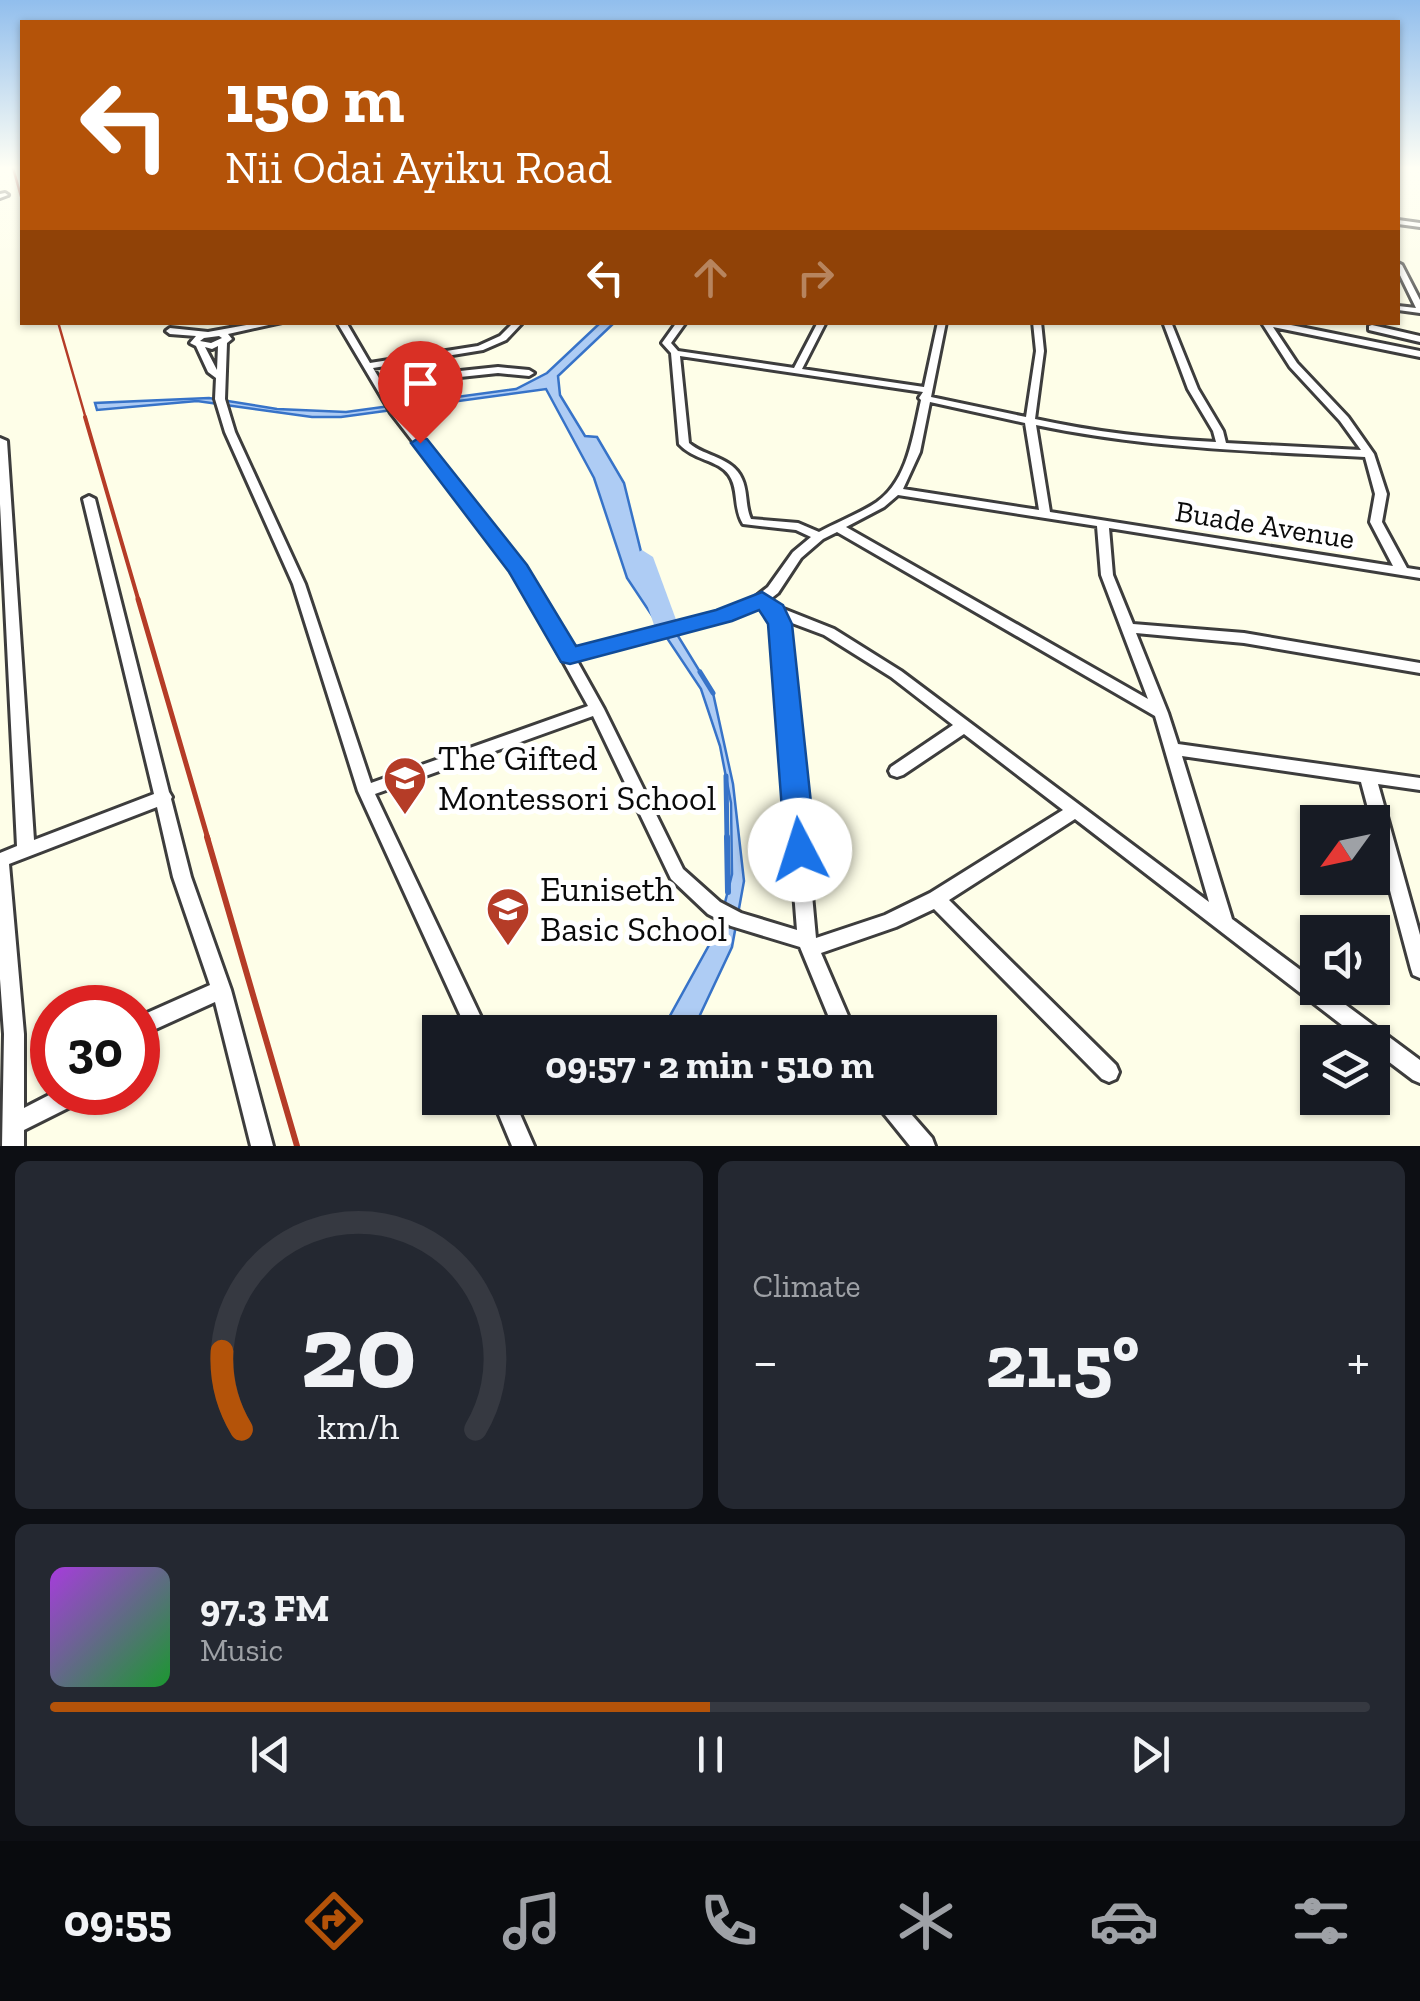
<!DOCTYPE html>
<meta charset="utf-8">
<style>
body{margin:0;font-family:"Zilla Slab",serif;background:#242831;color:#f1f3f6;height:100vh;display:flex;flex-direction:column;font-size:38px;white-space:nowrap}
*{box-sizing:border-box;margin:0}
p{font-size:32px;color:#9ea1a6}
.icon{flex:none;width:55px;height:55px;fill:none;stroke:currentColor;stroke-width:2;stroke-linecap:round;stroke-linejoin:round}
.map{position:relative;height:1146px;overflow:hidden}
.side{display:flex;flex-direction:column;gap:15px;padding:15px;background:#0d0f14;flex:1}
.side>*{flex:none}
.banner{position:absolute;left:20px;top:20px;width:1380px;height:305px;border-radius:0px;box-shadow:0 2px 8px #0004;background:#b45309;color:#fff;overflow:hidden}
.needle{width:65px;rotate:237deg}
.fabs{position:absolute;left:1300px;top:805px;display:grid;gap:20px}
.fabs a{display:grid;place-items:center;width:90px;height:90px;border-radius:0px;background:#171b24;box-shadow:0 2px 8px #0004;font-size:50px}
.speed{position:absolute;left:30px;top:985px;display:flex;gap:20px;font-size:50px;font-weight:700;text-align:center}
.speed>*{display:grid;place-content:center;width:130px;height:130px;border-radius:50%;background:#171b24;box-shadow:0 2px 8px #0004;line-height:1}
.speed .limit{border:15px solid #d22;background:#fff;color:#111}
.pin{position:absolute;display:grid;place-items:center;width:85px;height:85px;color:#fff;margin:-102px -42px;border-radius:50% 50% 50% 0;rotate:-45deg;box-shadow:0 0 10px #0007}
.pin .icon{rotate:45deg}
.me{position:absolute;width:110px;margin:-55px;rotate:355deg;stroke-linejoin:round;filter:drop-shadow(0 0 8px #0008)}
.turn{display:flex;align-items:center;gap:35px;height:210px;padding:0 40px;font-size:45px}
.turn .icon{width:130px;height:130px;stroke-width:2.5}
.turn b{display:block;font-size:70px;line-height:85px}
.lanes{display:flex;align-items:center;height:95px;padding:0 40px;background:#0003;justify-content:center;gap:50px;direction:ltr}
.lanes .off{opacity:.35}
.big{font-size:75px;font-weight:700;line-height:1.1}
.side .card{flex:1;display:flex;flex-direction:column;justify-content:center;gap:15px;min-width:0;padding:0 35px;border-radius:15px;background:#242831}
.side .dial{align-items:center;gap:0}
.dial svg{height:260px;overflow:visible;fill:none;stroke:#363941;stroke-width:7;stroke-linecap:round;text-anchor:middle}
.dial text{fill:#f1f3f6;stroke:none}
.song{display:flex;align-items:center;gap:30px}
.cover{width:120px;height:120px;border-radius:15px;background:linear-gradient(135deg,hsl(280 70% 55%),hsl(130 70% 35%))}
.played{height:10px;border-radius:5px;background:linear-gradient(90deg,#b45309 50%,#363941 50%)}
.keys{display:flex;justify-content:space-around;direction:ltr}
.heat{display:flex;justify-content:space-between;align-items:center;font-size:55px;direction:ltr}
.side .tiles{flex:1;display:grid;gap:15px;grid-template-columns:1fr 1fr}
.card:last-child{grid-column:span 2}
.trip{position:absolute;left:422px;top:1015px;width:575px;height:100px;border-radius:0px;background:#171b24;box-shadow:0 2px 8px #0004;font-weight:700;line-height:100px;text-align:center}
.dock{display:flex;height:160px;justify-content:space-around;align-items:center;background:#090b0e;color:#9ea1a6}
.dock .icon{width:70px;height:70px}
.dock .current{color:#b45309}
.dock b{font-size:45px;color:#f1f3f6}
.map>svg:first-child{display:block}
.water{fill:#aeccf4;stroke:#3773c8;stroke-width:2.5}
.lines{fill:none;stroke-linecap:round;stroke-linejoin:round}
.stream-far1{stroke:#3773c8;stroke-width:5}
.stream{stroke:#3773c8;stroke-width:6}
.river{fill:#aeccf4;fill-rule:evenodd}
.minor-casing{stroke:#3d3d3d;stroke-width:6}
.minor{fill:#fff;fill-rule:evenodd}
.rail-far3{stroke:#b53c27;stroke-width:2.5}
.rail-far2{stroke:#b53c27;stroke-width:4}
.rail-far1{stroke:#b53c27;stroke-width:5}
.rail{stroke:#b53c27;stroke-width:6}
.route{fill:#1a73e8;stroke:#114b97;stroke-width:2.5}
.labels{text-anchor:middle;stroke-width:10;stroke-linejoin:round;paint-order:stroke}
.street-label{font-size:30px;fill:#0a0a0a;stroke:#fff}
.near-poi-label{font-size:35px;fill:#0a0a0a;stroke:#fff;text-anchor:start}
</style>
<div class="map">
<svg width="1420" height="1146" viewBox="0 0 1420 1146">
<rect width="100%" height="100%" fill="#fefee8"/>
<polygon class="water" points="600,323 614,323 558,376 560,395 585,436 597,437 624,483 651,592 713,693 733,784 744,881 732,947 692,1032 661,1032 719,927 732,874 731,803 720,746 701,689 627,578 594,478 546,389 341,417 312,417 197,401 97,410 95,403 209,398 277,409 346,412 516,389 547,373"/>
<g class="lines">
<g class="stream-far1">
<polyline points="700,672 713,693"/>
<polyline points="726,776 727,839"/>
</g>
<polyline class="stream" points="727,837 728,892"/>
<polygon class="river" points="642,550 653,557 678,625 674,631 658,631 654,625 631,557"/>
<g class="minor-casing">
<g id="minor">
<polygon points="0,194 5,193 8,195 0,198"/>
<polygon points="1398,220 1420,223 1420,227 1398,224"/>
<polygon points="1398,263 1402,265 1420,300 1420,313 1398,310 1398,306 1416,308 1398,271"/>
<path d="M 263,322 L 282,322 L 228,334 L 232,339 L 227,343 L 225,399 L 235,432 L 305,584 L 371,783 L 588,706 L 513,571 L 391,413 L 337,322 L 346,322 L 370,363 L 478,346 L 500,336 L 514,322 L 523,322 L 506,340 L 483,350 L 373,368 L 398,410 L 523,567 L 571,651 L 719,613 L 750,601 L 768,587 L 793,552 L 811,537 L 796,530 L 743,524 C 733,508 739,489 729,475 C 719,460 693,460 679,444 L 671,353 L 662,343 L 677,322 L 686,322 L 671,343 L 678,351 L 794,368 L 818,322 L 826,322 L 802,369 L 924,387 L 938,322 L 946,322 L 931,397 L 1026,417 L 1036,351 L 1033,322 L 1041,322 L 1044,351 L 1035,419 C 1095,432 1155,439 1216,442 L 1213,431 L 1188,389 L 1163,322 L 1171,322 L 1198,389 L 1223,431 L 1226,443 L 1361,450 L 1340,421 L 1290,367 L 1262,323 L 1276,322 L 1420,351 L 1420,357 L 1273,327 L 1297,363 L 1348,417 L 1374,454 L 1387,494 L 1382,522 L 1407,568 L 1420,570 L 1420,578 L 1109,528 L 1113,575 L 1133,624 L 1244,633 L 1420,663 L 1420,673 L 1244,643 L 1136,633 L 1168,713 L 1178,744 L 1420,778 L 1420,790 L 1378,784 L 1420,935 L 1420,978 L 1413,975 L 1411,969 L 1361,782 L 1182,756 L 1232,919 L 1318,983 L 1318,988 L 1323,988 L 1420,1060 L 1420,1083 L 1413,1080 L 1372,1049 L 1372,1042 L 1364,1042 L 1075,819 L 949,900 L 1116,1065 L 1119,1072 L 1116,1079 L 1109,1082 L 1102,1079 L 934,909 L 896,927 L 821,953 L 855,1032 L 835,1032 L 800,947 L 731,926 L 708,914 L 671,879 L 593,716 L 375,794 L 488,1032 L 468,1032 L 358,791 L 293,584 L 225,432 L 215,399 L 216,378 L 208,372 L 196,346 L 190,343 L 196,336 L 170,334 L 166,331 L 170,328 L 208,332 ZM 219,336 L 222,338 L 211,343 L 200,341 L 204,338 ZM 218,346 L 217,370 L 205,347 L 212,349 ZM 680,356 L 923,392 L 919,398 L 921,400 C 913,435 908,480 877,502 C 859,514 837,522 819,532 L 798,523 L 751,519 C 745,506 748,492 742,479 C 733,457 705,457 689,443 ZM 930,402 L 1025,423 L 1039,510 L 903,489 L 920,452 ZM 1036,425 C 1144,448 1254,451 1365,457 L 1375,494 L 1370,522 L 1393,566 L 1050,512 ZM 898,495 L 1097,526 L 1101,575 L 1148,699 L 846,527 L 884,507 ZM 837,532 L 1155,716 L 1209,902 L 901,671 L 834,629 L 771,604 L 764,608 L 773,624 L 797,930 L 741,913 L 720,902 L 683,869 L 604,709 L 576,659 L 728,619 L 760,607 L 778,593 L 801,558 L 823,539 ZM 784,620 L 824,635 L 891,677 L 953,725 L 891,767 L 889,771 L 891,775 L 897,777 L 903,775 L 964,734 L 1063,810 L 930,893 L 885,915 L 816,938 L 787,624 Z"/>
<polygon points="1372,325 1420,336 1420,342 1369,330 1369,326"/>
<polygon points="498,367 529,370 534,373 529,376 498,373 460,377 455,374 460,371"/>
<polygon points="0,438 7,441 34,840 154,794 83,499 89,496 95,499 169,792 172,797 171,799 191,877 231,990 273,1146 251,1146 215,1002 138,1037 138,1017 210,985 173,877 157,807 9,864 24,1034 24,1108 55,1092 89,1092 86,1099 24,1130 24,1146 2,1146 4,1034 0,979 0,853 17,846 0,504"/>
<polygon points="492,1098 513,1098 534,1146 512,1146"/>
<polygon points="873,1098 897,1098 932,1138 935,1146 910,1146 877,1105"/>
</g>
</g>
<use href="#minor" class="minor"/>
<g class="rail-far3">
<polyline points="13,168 22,200"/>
<polyline points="58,322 86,419"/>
</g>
<polyline class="rail-far2" points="85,417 139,602"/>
<polyline class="rail-far1" points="138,599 208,839"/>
<polyline class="rail" points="207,837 297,1146"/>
</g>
<linearGradient id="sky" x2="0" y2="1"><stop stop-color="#91beed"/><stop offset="0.51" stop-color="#fffff5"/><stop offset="1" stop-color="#fffff5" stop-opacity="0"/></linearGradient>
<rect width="1420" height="329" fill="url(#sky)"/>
<polygon class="route" points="420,437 427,439 527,565 576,646 716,610 762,592 783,605 792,624 816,850 811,859 800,863 789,859 785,850 768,624 759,610 732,621 570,664 561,662 509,572 411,443"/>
<defs>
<g id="school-pin" transform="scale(2.25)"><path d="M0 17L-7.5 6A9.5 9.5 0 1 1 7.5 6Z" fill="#b53c27" stroke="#fff"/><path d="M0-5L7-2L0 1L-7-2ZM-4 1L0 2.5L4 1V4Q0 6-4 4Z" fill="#fff"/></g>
</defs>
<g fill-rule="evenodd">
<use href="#school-pin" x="405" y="778"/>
<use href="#school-pin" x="508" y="909"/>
</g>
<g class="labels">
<g class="street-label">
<text transform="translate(1265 525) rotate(9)" y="10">Buade Avenue</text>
</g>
<g class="near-poi-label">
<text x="438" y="770">The Gifted<tspan x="438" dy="40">Montessori School</tspan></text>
<text x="540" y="901">Euniseth<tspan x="540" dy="40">Basic School</tspan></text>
</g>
</g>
</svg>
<div class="fabs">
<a><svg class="needle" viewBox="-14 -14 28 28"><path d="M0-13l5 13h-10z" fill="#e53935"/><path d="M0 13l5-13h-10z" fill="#9ea1a6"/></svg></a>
<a><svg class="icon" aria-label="sound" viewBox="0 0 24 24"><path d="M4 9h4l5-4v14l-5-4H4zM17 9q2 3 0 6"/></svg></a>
<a><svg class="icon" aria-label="layers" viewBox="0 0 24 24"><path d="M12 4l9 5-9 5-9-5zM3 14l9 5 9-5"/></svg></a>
</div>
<div class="speed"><div class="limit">30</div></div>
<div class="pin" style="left:420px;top:443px;background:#d93025"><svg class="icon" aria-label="arrive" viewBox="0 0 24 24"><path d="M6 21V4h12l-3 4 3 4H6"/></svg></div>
<svg class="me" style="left:800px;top:850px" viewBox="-20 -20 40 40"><circle r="19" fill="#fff"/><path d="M0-13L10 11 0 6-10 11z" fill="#1a73e8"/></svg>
<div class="trip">09:57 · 2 min · 510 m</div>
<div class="banner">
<div class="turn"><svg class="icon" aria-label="left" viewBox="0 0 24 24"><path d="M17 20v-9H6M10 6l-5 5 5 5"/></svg><div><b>150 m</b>Nii Odai Ayiku Road</div></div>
<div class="lanes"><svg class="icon" aria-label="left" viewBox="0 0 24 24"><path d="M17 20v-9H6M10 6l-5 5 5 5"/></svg><svg class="icon off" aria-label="ahead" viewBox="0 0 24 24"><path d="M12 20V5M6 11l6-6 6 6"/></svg><svg class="icon off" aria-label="right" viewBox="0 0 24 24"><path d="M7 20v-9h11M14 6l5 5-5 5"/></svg></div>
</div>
</div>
<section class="side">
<div class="tiles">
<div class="card dial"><svg viewBox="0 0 100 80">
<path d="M14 69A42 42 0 1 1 86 69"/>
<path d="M14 69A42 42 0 0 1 8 45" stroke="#b45309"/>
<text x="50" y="56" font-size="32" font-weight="700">20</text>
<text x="50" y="72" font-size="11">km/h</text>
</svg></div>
<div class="card"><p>Climate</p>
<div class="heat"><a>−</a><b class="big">21.5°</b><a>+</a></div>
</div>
<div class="card">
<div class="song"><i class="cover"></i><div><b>97.3 FM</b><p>Music</p></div></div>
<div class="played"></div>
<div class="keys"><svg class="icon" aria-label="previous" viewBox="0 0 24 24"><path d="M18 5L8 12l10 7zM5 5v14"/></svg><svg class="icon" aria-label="pause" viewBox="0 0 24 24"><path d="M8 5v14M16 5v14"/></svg><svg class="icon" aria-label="next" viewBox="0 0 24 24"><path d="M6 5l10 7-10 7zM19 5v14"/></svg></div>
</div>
</div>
</section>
<nav class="dock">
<b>09:55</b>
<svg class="icon current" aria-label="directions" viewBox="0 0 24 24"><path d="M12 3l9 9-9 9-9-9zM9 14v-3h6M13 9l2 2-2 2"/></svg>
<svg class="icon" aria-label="music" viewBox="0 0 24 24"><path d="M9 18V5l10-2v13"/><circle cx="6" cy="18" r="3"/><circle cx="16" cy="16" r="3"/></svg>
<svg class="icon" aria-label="phone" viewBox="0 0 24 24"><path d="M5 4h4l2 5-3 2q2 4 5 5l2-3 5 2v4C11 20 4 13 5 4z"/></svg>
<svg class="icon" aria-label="climate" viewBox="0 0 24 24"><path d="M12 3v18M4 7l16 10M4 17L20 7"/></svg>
<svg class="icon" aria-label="car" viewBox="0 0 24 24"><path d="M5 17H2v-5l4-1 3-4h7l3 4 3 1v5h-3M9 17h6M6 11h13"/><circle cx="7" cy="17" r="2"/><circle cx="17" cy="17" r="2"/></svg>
<svg class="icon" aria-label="filters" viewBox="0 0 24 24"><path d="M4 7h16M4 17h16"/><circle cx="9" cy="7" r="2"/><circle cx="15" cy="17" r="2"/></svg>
</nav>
